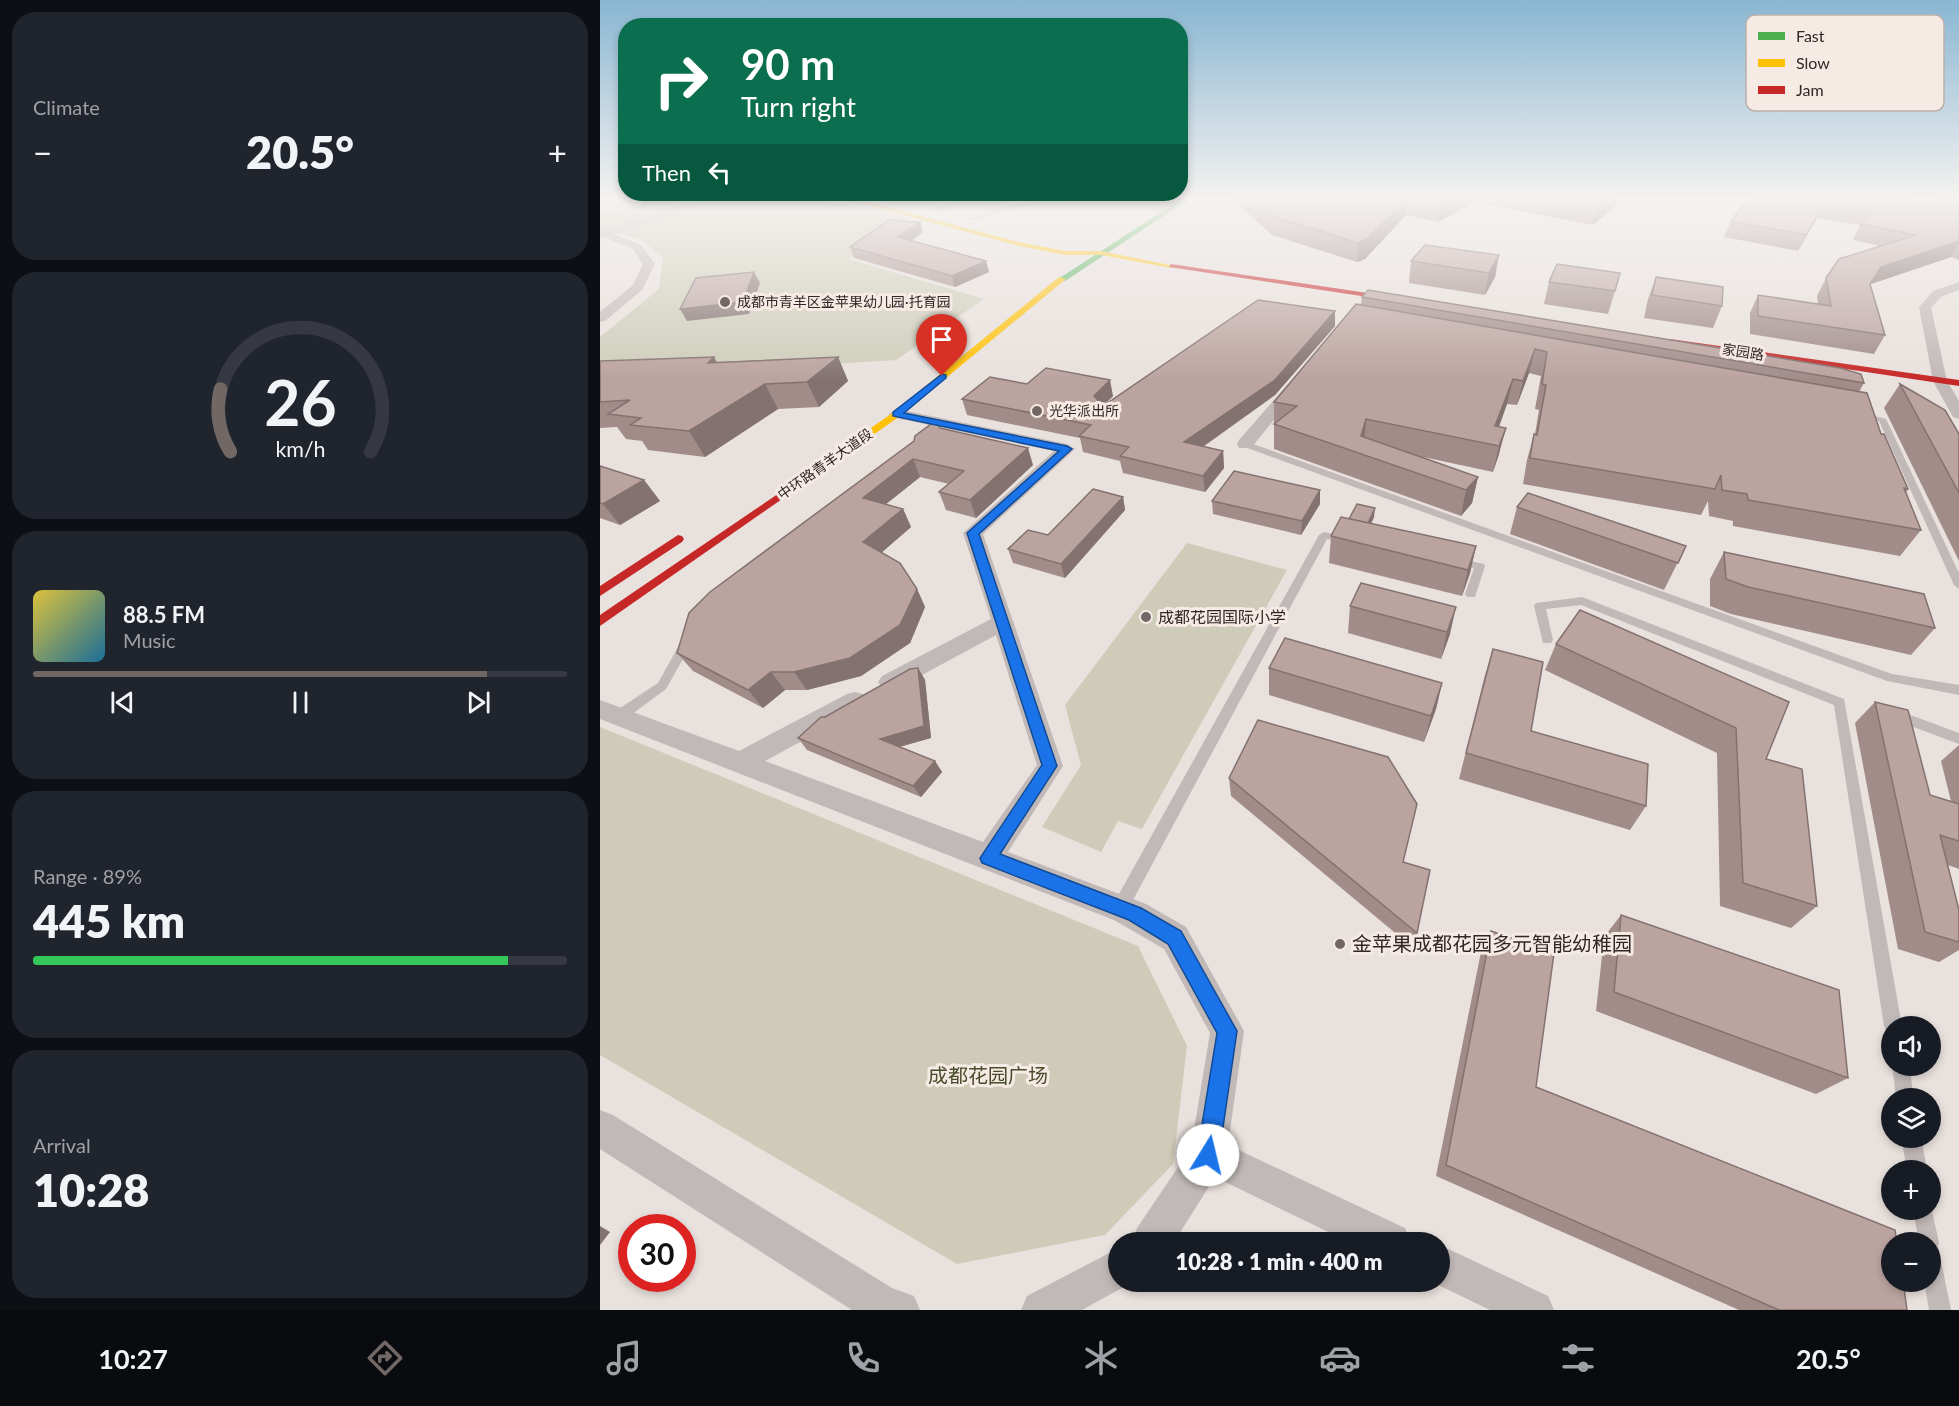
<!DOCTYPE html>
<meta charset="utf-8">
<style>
body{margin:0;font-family:Lato,"Noto Sans SC",sans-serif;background:#20242c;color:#f1f3f6;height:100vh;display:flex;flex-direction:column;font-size:22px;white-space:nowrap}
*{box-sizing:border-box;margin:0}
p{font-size:20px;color:#9ea1a6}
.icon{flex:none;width:33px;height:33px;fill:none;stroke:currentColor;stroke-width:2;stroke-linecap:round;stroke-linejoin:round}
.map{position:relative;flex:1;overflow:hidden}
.details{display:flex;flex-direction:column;gap:12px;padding:12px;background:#0d0f14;width:600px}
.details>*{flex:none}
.banner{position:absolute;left:18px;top:18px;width:570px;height:183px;border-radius:24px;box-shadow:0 3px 9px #0003;background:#0b6e4f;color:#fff;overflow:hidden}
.fabs{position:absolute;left:1281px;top:1016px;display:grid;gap:12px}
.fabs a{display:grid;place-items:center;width:60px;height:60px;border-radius:50%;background:#171b24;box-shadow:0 3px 9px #0003;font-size:30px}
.speed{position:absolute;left:18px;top:1214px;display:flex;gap:12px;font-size:30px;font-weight:700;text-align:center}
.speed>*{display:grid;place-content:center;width:78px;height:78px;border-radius:50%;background:#171b24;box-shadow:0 3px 9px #0003;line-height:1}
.speed .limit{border:9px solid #d22;background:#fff;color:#111}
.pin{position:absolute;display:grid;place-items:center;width:51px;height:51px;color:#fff;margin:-62px -26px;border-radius:50% 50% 50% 0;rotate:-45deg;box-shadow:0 0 6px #0007}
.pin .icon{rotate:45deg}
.me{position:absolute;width:66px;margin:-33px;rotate:9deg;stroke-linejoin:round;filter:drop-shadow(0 0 4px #0008)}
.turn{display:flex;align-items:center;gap:21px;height:126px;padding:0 24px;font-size:27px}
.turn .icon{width:78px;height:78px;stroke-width:2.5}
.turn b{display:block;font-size:42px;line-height:51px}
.then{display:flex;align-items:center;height:57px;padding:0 24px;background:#0003;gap:12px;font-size:22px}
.big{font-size:45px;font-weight:800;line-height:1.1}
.details .widget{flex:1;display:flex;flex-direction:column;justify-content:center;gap:9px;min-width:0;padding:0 21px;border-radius:24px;background:#20242c}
.details .dial{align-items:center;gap:0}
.dial svg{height:156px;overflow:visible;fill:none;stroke:#363941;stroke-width:7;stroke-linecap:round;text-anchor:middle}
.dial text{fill:#f1f3f6;stroke:none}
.song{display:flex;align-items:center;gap:18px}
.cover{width:72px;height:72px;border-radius:9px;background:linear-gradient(135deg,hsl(50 70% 55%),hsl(200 70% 35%))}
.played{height:6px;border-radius:3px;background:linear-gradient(90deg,#716866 85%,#363941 85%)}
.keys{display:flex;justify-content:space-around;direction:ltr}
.heat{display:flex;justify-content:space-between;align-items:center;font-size:33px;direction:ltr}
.charge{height:9px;border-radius:4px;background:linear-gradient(90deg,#34c759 89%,#363941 0)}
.trip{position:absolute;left:508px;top:1232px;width:342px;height:60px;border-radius:30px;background:#171b24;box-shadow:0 3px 9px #0003;font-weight:800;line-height:60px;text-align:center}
.tab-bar{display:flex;height:96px;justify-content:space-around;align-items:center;background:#090b0e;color:#9ea1a6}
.tab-bar .icon{width:42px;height:42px}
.tab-bar .selected{color:#716866}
.tab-bar b{font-size:27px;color:#f1f3f6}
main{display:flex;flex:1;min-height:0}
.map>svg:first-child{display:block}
.green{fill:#ceccb8}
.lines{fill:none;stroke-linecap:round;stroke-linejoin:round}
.lane{fill:#c1b9b7;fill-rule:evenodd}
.street{fill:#c1b9b7;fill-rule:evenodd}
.fast{fill:#4caf50;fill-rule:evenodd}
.slow{fill:#ffc107;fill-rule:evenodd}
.jam{fill:#c62828;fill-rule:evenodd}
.wall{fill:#a18c8a}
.shaded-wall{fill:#837270}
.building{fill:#bba3a0;stroke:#837270;stroke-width:1.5}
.route{fill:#1a73e8;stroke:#114b97;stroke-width:1.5}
.poi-dot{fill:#716866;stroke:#f6eae4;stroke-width:2}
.labels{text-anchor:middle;stroke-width:6;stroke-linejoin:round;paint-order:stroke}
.far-poi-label{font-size:14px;fill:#312726;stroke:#f6eae4;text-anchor:start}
.far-street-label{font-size:14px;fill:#312726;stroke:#f6eae4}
.poi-label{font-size:16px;fill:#312726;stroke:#f6eae4;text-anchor:start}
.near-poi-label{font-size:20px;fill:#312726;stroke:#f6eae4;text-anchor:start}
.near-park-label{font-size:20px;fill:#484d2c;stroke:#f6eae4}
.key{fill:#f6eae4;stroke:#bbb0ab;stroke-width:1.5}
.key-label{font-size:16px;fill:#312726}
</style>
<main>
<section class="details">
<div class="widget"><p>Climate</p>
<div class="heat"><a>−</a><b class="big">20.5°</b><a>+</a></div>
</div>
<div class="widget dial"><svg viewBox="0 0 100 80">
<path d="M14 69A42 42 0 1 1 86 69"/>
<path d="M14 69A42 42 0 0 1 9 37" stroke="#716866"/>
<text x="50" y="56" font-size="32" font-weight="700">26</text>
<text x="50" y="72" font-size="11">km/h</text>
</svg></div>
<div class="widget">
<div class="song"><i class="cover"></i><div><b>88.5 FM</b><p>Music</p></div></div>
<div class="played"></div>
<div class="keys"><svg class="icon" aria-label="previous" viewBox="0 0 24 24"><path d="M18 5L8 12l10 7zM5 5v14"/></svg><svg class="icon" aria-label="pause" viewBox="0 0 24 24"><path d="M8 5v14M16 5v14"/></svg><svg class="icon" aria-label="next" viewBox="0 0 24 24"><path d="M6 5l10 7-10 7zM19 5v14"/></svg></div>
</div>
<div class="widget"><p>Range · 89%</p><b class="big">445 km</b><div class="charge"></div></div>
<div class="widget"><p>Arrival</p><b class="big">10:28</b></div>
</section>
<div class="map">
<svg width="1359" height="1310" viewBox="0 0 1359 1310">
<rect width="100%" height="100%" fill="#e9e1dd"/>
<g class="green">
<polygon points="0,197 207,197 310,218 249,259 384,299 296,360 0,378 0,337 59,289 63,258 42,240 0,229"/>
<polygon points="587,543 687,570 542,829 518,821 501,852 442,827 481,765 465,705"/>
<polygon points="0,727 538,946 587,1046 573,1164 505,1235 357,1264 0,1055"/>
</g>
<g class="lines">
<g class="lane">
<polygon points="475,196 482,196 463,203 409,208 373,220 368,219 409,205 463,200"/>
<polygon points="1329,196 1338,196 1333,199 1352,204 1349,206 1328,200 1303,209 1300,207"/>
<polygon points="1260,412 1286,419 1359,573 1359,589 1354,585 1279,421 1257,417 1256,415"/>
<polygon points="645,441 1292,674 1359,685 1359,695 1287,681 642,446 641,444"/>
<polygon points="724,532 749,537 750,539 745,542 727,539 526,913 520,916 514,913 512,908 514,903 719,535"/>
<polygon points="856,558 884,564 885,566 875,597 867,597 865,594 874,568 852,563 851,561"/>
<polygon points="982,597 1244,699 1302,1026 1292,1026 1292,1034 1287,1032 1284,1026 1234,705 981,605 946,609 953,640 951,643 943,643 934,606 936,603"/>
<polygon points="87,637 93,641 66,689 24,720 14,720 13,716 14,712 58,683 83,638"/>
<polygon points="1297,710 1359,733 1359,744 1292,719 1291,715 1292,711"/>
<polygon points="1292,1064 1309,1065 1314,1098 1296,1098"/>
<polygon points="1301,1137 1321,1137 1327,1170 1307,1170"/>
<polygon points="1330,1203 1339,1242 1338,1246 1351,1310 1329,1310 1324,1281 1330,1281 1330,1242 1319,1242 1313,1209 1330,1209"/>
</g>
<g class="street">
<polygon points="107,196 122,196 14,234 41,245 55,264 42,290 5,321 0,322 0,312 33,285 43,264 33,249 4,237 0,238 0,229 4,230"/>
<polygon points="361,196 374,196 339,213 330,211"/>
<polygon points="1359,282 1359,290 1341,297 1331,308 1347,381 1359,401 1359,419 1353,417 1333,381 1319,307 1333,291"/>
<polygon points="692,383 700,388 651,448 639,448 637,444 639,440 687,385"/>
<polygon points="297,409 467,444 475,449 383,534 463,766 408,852 546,904 586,927 644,1031 628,1145 805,1228 810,1242 749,1242 615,1177 574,1242 532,1242 537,1228 591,1148 610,1033 564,949 514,920 0,719 0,700 139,751 247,694 255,692 263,694 267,701 263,708 165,761 383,842 437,765 396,635 298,688 290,691 282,688 278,682 282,676 391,619 363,533 454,451 291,417 289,414"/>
<polygon points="0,1110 13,1115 292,1288 314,1296 320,1310 252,1310 0,1149"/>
<polygon points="840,1245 948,1296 954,1310 890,1310 830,1281 840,1281"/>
<polygon points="519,1248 519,1281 533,1282 482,1310 421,1310 427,1296"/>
</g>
<polygon class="fast" points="586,196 594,196 465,281 458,279"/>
<g class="slow">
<polygon points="233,196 245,196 419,242 465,251 501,251 574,266 571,268 501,255 465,255 419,246"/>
<polygon points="459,277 466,279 300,416 195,490 187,490 187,486 294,412"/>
</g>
<g class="jam">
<polygon points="571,264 808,299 812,301 808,303 569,267"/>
<polygon points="1070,339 1359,380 1359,386 1073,343 1070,343"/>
<polygon points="191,485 196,488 195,490 0,626 0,615"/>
<polygon points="78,535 82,536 84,539 82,542 0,596 0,586"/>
</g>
</g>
<g class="wall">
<polygon points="381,196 456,196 456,198 383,203"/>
<polygon points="502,196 522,196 518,199"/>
<polygon points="632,196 1026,196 993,225 875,202 838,222 806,215 765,259 757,262 672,235 632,199"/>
<polygon points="1339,196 1359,196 1359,260 1351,257 1271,284 1271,286 1285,335 1274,354 1150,334 1150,313 1158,295 1218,304 1217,296 1226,278 1280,246 1253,240 1260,225 1217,218 1198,251 1124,237 1131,221 1219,197 1312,200 1323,204 1342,198"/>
<polygon points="323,232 311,241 386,261 389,272 355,287 254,258 250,247"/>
<polygon points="899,255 895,277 885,295 809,283 811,261"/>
<polygon points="1056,277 1122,306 1113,328 1044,318 1048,299"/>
<polygon points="949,282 1015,291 1008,314 944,304"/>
<polygon points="762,297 1264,383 1259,392 1281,434 1308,489 1306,493 1321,530 1300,556 1133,526 1133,521 1109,516 1108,501 1101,515 923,484 927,460 934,434 935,434 939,410 935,409 941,376 929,373 917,405 907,404 899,427 899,454 893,472 823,457 878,477 872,503 861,516 674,449 674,402 761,305"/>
<polygon points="735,311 735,326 675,395 603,447 623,451 624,468 605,492 523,473 520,461 483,452 480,438 367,415 362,399 427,384 513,396 505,404"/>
<polygon points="238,357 248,381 219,407 178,409 105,457 48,450 42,441 26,439 17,427 0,428 0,361 117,362"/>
<polygon points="1300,384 1359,434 1359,561 1284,408"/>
<polygon points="340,428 433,465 376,518 346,510 339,492 349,484 320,477 286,504 303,509 311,527 282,552 317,589 325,607 310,643 261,676 207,690 185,690 163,708 93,671 77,653"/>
<polygon points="0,466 44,480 60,501 20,525 0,518"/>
<polygon points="720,490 720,504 701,535 613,514 612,501"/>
<polygon points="523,497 525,510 465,578 413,563 408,549 448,535"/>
<polygon points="917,507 1086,546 1064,590 910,534"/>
<polygon points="774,517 771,524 876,546 870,573 862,596 729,563 731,536 749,519"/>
<polygon points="1124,552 1335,628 1311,655 1131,614 1110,606 1110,579"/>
<polygon points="761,583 850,634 841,659 748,633 750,606"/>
<polygon points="956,644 1189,702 1166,759 1217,906 1191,928 1120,906 1117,753 945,670"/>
<polygon points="893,649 931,731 1046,806 1030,830 859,779 885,675"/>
<polygon points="318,668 325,680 331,738 300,747 335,761 342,772 321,797 207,750 198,738 225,717"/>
<polygon points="669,668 842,683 836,709 824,742 669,695"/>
<polygon points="1275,702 1330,795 1351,801 1341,761 1359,745 1359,869 1348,865 1359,910 1359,950 1339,962 1298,949 1255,723"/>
<polygon points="629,778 803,862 817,933 812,947 631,796"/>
<polygon points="1021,915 1248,1078 1216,1094 996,1011 1004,937"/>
<polygon points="891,931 936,1087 1307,1310 1139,1310 836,1176 881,952"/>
</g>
<g class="shaded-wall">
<polygon points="854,196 876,196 875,202 838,222 840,204"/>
<polygon points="1010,196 1026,196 993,225 998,207"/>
<polygon points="1299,196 1322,196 1293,207"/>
<polygon points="808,197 806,215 765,259 757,262 758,243"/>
<polygon points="1224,202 1217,218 1198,251 1206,235"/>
<polygon points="320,222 323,232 302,248 298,237"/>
<polygon points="1359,241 1359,244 1351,257 1271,284 1260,302 1281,267"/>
<polygon points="899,255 895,277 885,295 889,273"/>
<polygon points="386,261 389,272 355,287 352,276"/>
<polygon points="154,272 160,283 149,314 87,321 80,309"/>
<polygon points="735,311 735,326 675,395 585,459 584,442"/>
<polygon points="935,349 929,373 917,405 923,381"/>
<polygon points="114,357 127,381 108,363"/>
<polygon points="238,357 248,381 219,407 207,382"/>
<polygon points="913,379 907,404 892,445 895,426"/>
<polygon points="510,380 513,396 497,412 494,396"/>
<polygon points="165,384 178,409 105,457 89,431"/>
<polygon points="766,419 764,445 761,436"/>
<polygon points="906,428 899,454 893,472 899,446"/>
<polygon points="428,448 433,465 376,518 370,500"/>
<polygon points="623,451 624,468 605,492 603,476"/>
<polygon points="313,459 320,477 271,516 263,498"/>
<polygon points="878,477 872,503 861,516 866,490"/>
<polygon points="44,480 60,501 20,525 3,504"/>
<polygon points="720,490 720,504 701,535 702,521"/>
<polygon points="523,497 525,510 465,578 461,564"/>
<polygon points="775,508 774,517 765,538 766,529"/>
<polygon points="303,509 311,527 273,560 263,542"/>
<polygon points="876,546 870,573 862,596 868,570"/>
<polygon points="317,589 325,607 310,643 261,676 207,690 194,672"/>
<polygon points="856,607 850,634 841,659 847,632"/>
<polygon points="318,668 325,680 331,738 287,750 280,739"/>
<polygon points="171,672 185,690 163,708 148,690"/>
<polygon points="842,683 836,709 824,742 831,716"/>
<polygon points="335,761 342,772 321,797 313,786"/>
<polygon points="0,1226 10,1232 0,1245"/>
</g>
<g class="building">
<polygon points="649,196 854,196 840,204 808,197 767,239 758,243 672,216"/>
<polygon points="943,196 1010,196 998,207"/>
<polygon points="1150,196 1214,196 1219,197 1220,196 1305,196 1323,204 1347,196 1359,196 1359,241 1281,267 1270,284 1285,335 1158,316 1158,295 1231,306 1226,278 1239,259 1316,235 1261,224 1274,210 1224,202 1206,235 1131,221"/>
<polygon points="289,220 320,222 298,237 386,261 352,276 250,247"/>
<polygon points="825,245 899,255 889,273 811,261"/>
<polygon points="957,264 1020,273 1015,291 949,282"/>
<polygon points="154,272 143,302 80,309 96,278"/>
<polygon points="1056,277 1123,287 1122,306 1052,295"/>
<polygon points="768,290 1240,368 1261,374 1264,383 762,297"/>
<polygon points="658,300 735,311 675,380 584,442 623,451 603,476 520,456 529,447 479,436 491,425 362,399 390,377 427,384 446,368 510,380 494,396 503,406"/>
<polygon points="756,304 1267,393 1281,434 1284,434 1308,489 1304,488 1321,530 1148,500 1147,494 1122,490 1121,475 1115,489 930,458 934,434 937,435 946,385 942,384 947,352 935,349 923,381 913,379 895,426 906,428 899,446 766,419 761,436 878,477 866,490 674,424 697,406 674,402"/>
<polygon points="114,357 108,363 238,357 207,382 165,384 89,431 30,425 41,418 8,414 30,400 0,402 0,361"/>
<polygon points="1300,384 1345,410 1359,434 1359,493"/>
<polygon points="335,421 340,428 428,448 370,500 339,492 364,471 313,459 263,498 303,509 263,542 300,563 317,589 300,625 250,658 194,672 171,672 148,690 77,653 89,613 110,592 314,441 315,436"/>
<polygon points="0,466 44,480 3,504 0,503"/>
<polygon points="634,471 720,490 702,521 612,501"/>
<polygon points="493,489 523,497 461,564 408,549 428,530 448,535"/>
<polygon points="928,493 1086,546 1078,563 917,507"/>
<polygon points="757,504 775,508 768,523 749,519"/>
<polygon points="741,517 876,546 868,570 731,536"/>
<polygon points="1124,552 1324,594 1335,628 1148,587 1126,579"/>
<polygon points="761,583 856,607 847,632 750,606"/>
<polygon points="980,610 1189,702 1166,759 1202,769 1217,906 1143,883 1136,728 956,644"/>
<polygon points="685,638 842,683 831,716 669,668"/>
<polygon points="893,649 943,662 931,731 1048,764 1046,806 866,753"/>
<polygon points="318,668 324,726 280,739 335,761 313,786 198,738 221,717 225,717 310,669"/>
<polygon points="1275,702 1308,710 1330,795 1359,804 1359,841 1340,835 1359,910 1359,942 1325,932"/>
<polygon points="658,720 788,757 817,804 803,862 830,870 817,933 629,778"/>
<polygon points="1021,915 1239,990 1248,1078 1014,992"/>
<polygon points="891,931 954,953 936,1087 1295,1230 1297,1242 1292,1242 1292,1281 1303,1281 1307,1310 1179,1310 846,1165"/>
</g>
<linearGradient id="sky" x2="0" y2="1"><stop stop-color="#89b6d2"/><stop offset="0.52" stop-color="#f5f2f0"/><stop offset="1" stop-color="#f5f2f0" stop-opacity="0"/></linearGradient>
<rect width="1359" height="380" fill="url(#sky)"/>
<polygon class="route" points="342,374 346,375 346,378 304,413 467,446 472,449 379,534 457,766 400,854 541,908 581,931 637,1031 619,1155 616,1162 608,1166 600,1162 597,1155 617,1033 568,944 529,920 382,863 380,858 442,765 367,533 459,451 293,416 293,412"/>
<g class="poi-dot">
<circle cx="125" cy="302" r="6"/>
<circle cx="437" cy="411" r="6"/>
<circle cx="546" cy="617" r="6"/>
<circle cx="740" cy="944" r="6"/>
</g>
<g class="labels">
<g class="far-poi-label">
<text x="137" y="307">成都市青羊区金苹果幼儿园·托育园</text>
<text x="449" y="416">光华派出所</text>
</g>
<g class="far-street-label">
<text transform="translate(1143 352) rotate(9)" y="5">家园路</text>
<text transform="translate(225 464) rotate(-35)" y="5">中环路青羊大道段</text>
</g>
<g class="poi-label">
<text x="558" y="623">成都花园国际小学</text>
</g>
<g class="near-poi-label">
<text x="752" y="951">金苹果成都花园多元智能幼稚园</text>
</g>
<g class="near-park-label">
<text x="388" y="1083">成都花园广场</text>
</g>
</g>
<rect x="1146" y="15" width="198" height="96" rx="9" class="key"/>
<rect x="1158" y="32" width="27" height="8" fill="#4caf50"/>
<rect x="1158" y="59" width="27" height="8" fill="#ffc107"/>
<rect x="1158" y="86" width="27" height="8" fill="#c62828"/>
<g class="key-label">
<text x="1196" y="42">Fast</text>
<text x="1196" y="69">Slow</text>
<text x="1196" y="96">Jam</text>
</g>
</svg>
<div class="fabs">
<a><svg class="icon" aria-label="sound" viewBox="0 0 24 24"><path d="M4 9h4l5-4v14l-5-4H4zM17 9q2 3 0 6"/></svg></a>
<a><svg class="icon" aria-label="layers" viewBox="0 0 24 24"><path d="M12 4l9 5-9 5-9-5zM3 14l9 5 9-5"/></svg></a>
<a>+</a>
<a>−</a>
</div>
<div class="speed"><div class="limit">30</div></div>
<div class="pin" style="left:342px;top:376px;background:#d93025"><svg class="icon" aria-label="arrive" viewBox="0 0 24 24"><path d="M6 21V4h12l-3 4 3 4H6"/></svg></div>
<svg class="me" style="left:608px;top:1155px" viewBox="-20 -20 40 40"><circle r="19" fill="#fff"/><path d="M0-13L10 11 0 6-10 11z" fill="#1a73e8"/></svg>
<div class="trip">10:28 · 1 min · 400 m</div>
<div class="banner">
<div class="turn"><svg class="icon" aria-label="right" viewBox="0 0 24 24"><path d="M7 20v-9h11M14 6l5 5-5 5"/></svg><div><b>90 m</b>Turn right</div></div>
<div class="then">Then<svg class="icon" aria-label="left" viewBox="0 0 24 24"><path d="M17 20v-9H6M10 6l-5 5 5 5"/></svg></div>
</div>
</div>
</main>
<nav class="tab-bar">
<b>10:27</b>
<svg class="icon selected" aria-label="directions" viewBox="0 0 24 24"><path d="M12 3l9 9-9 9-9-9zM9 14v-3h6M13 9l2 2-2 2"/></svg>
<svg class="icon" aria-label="music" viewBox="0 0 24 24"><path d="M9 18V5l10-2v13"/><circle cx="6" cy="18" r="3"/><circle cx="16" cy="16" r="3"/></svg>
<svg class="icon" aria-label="phone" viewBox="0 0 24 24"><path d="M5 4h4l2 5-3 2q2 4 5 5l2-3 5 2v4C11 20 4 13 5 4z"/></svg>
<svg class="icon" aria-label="climate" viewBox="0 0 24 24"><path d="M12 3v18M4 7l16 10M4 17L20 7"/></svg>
<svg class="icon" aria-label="car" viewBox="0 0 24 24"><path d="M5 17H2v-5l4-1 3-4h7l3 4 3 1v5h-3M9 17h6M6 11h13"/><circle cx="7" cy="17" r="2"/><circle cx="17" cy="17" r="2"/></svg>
<svg class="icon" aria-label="filters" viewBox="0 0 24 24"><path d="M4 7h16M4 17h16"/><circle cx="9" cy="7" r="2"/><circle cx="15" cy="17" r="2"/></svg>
<b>20.5°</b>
</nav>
